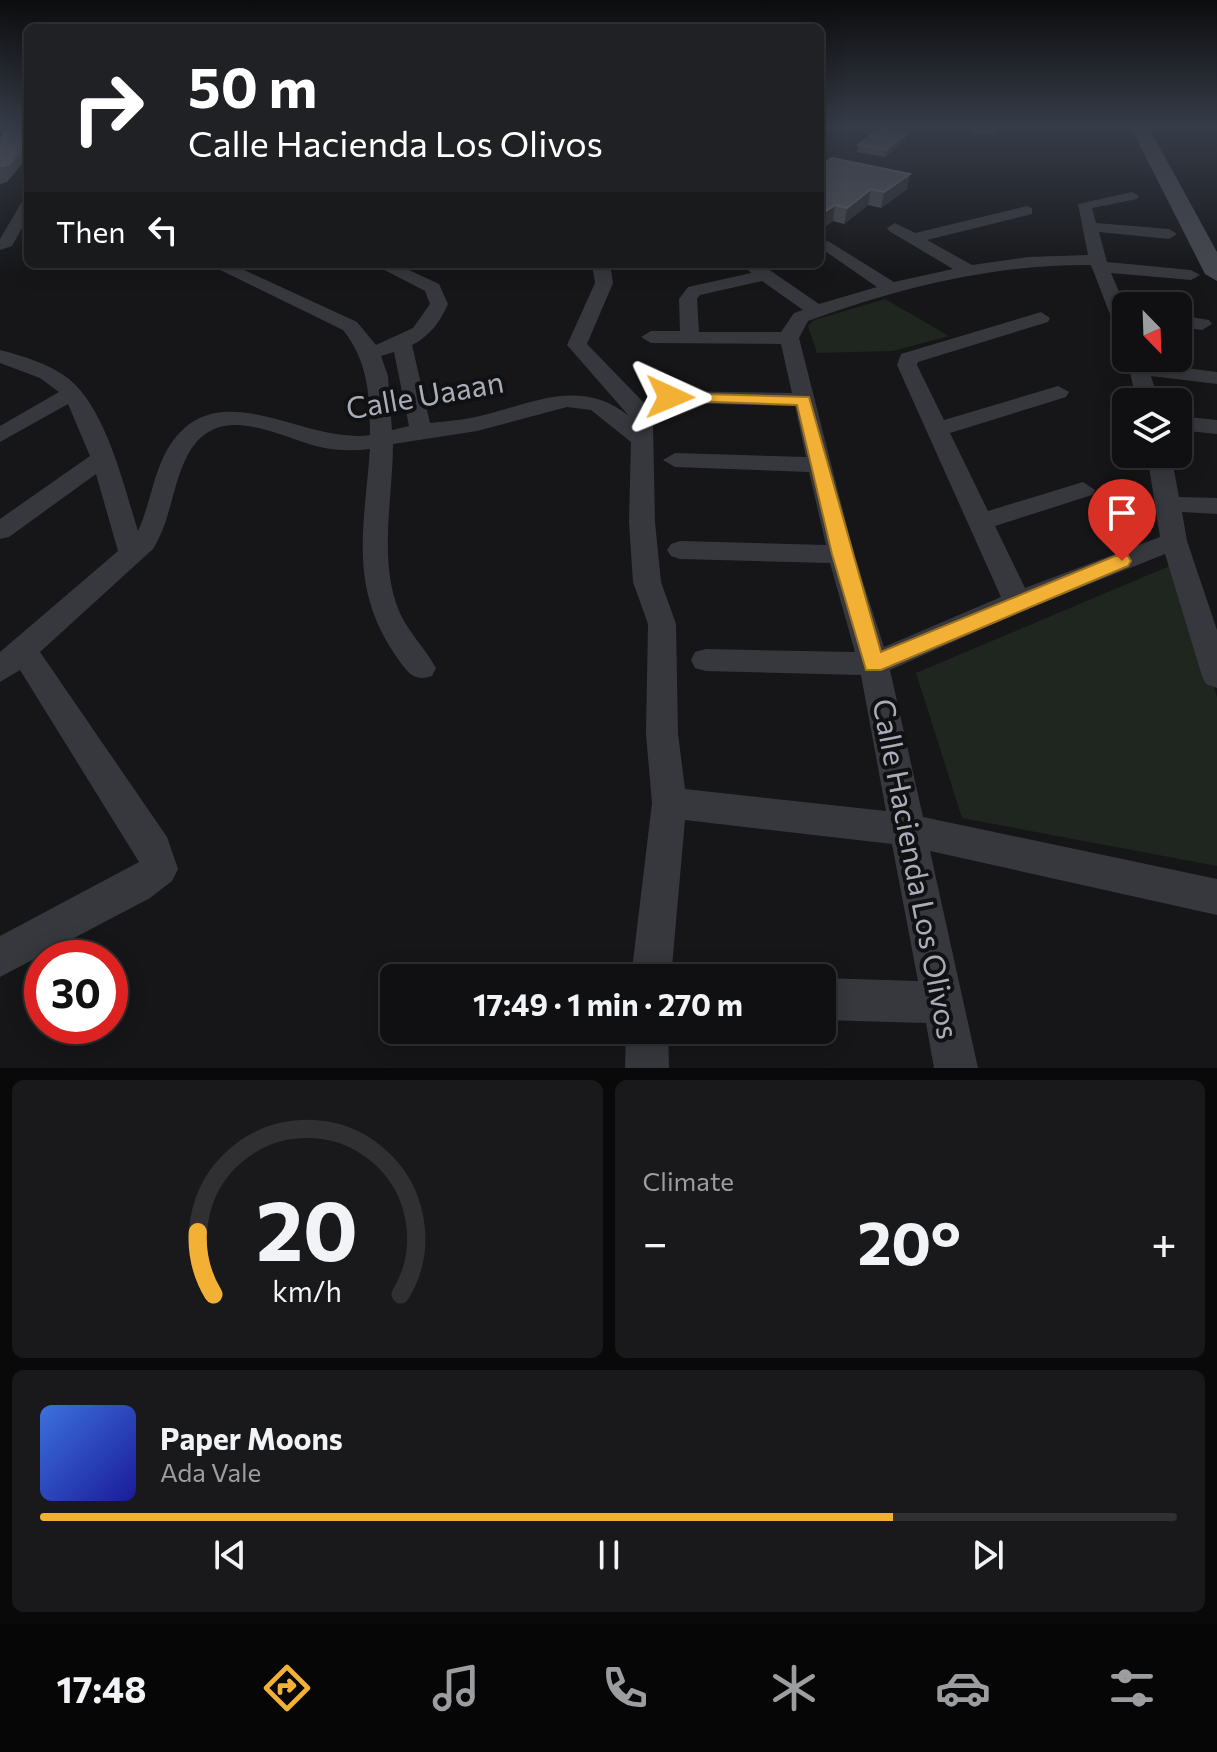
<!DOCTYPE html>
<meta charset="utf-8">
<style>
body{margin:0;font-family:Commissioner,sans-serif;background:#19191b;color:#f1f3f6;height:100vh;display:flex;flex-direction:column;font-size:30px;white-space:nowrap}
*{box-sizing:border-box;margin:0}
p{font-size:26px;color:#9c9d9f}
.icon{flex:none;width:44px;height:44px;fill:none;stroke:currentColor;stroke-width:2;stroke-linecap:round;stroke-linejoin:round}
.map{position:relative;height:1068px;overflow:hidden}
.side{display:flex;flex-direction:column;gap:12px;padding:12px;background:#09090a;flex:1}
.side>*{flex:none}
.banner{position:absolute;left:24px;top:24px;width:800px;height:244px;border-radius:12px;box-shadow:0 4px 20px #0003,0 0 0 2px #303032;background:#202124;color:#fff;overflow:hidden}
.needle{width:52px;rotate:157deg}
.controls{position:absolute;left:1112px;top:292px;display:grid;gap:16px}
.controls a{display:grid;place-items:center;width:80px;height:80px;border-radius:12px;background:#101012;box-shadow:0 4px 20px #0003,0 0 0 2px #303032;font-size:40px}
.speed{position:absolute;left:24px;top:940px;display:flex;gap:16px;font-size:40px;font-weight:700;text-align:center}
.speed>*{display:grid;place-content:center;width:104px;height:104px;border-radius:50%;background:#101012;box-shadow:0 4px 20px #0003,0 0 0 2px #303032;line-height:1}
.speed .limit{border:12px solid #d22;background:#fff;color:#111}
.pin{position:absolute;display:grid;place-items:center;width:68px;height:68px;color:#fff;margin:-82px -34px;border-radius:50% 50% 50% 0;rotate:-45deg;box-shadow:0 0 8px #0007}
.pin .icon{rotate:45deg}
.me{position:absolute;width:88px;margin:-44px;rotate:91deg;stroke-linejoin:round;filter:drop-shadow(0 0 6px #0008)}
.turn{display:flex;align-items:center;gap:28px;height:168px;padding:0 32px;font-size:36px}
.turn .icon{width:104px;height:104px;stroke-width:2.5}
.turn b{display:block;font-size:56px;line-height:68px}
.then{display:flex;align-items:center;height:76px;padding:0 32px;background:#0003;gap:16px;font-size:30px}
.big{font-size:60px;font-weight:700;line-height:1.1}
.side .tile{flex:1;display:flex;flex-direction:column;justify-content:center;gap:12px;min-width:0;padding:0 28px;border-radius:12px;background:#19191b}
.side .dial{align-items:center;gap:0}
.dial svg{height:208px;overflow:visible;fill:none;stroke:#303032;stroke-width:7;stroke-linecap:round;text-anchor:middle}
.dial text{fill:#f1f3f6;stroke:none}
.song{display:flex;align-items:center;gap:24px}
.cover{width:96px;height:96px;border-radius:12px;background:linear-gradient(135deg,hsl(220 70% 55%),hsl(240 70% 35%))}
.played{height:8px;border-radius:4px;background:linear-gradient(90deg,#f2b134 75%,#303032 75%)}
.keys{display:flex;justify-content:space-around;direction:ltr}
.heat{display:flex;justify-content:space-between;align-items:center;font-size:44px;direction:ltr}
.side .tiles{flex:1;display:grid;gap:12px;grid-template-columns:1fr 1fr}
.tile:last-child{grid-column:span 2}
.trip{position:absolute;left:380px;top:964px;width:456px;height:80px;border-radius:12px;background:#101012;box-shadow:0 4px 20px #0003,0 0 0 2px #303032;font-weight:700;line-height:80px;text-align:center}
.menu{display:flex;height:128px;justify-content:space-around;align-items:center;background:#060607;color:#9c9d9f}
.menu .icon{width:56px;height:56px}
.menu .current{color:#f2b134}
.menu b{font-size:36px;color:#f1f3f6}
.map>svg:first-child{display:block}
.green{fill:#1e261f}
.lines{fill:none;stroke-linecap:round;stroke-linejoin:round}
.street{fill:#37383d;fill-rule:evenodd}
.secondary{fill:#45474d;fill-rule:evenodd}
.primary{fill:#53555c;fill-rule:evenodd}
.highway-bridge{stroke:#63666e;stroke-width:24}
.wall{fill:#47494d}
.shaded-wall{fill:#2f3033}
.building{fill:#525359;stroke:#5f6168;stroke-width:2}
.route{fill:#f2b134;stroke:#9d7322;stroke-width:2}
.labels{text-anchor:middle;stroke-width:8;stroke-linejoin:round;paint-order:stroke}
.street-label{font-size:30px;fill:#a8adb8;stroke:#111113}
</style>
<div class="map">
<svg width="1217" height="1068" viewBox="0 0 1217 1068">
<rect width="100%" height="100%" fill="#161618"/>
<g class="green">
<polygon points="885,299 949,336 893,351 817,353 808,326 814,320"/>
<polygon points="1179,562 1217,697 1217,866 962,818 916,673"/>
</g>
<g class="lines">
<g class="street">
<path d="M 1132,192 L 1139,196 L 1137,199 L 1092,208 L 1096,223 L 1169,229 L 1177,234 L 1169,239 L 1099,232 L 1107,262 L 1191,270 L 1200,275 L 1191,280 L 1111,273 L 1126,308 L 1126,336 L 1116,330 L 1091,265 C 993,264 898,288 808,321 L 799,338 L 854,554 L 884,647 L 1001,597 L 897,365 L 901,354 L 1041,312 L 1050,318 L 1048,322 L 918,362 L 917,365 L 944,420 L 1058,386 L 1069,392 L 1066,397 L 950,433 L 988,511 L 1083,482 L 1095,490 L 1092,495 L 995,526 L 1025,588 L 1160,537 L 1147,454 L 1171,454 L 1179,497 L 1217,498 L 1217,514 L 1182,512 L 1187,541 L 1217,630 L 1217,688 L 1206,684 L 1202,676 L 1165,554 L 1027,609 L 890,670 L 923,817 L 1217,879 L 1217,915 L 930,851 L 978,1068 L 934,1068 L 926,1023 L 822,1020 L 822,978 L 918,981 L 892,844 L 685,820 L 671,978 L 631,978 L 652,803 L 646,734 L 648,624 L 633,582 L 629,522 L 631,442 L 591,410 L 567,407 L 477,431 L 393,444 C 393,497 378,560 399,611 C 408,632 425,648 436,668 L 432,676 C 414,682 408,673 398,659 C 348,588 364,530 370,449 C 353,451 337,451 320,447 C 278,437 221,401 190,451 C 172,481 172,519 153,549 L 40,652 L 167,837 L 178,869 L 172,881 L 150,898 L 0,977 L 0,936 L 139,862 L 20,670 L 0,682 L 0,652 L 118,551 L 96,474 L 9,537 L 0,539 L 0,519 L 90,456 L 68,404 L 0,442 L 0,426 L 59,392 L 40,378 L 0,363 L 0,350 C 23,356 50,364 69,379 C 106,409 124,486 138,531 C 150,505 153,475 167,450 C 215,368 302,445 370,435 C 370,396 368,361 343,330 L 208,264 L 231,264 L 357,322 L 376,345 L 413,328 L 430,304 L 425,291 L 373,264 L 396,264 L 439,284 L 448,304 C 440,322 430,336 412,345 L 430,423 C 447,421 464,420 480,416 C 533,403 581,377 629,416 L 567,345 L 595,283 L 592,264 L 610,264 L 613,283 L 587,344 L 647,406 L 653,425 L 655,522 L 661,582 L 676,624 L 678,734 L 685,789 L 886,811 L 861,675 L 706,671 L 695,668 L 691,660 L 695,652 L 706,649 L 855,652 L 830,563 L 680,559 L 671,556 L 667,550 L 671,544 L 680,541 L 826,545 L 809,472 L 675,467 L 663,460 L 675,453 L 806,457 L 795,406 L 670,403 L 659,397 L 670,391 L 792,393 L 781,344 L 651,343 L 641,337 L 651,331 L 680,331 L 679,299 L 688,287 L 751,273 L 743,264 L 761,264 L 819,304 L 877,287 L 822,249 L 822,243 L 828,241 L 894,282 L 953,269 L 889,231 L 887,228 L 895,223 L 915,233 L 1027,206 L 1032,208 L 1032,214 L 927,240 L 972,265 L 1028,257 L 1088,255 L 1078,204 ZM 762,281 L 803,310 L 794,313 L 781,332 L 699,332 L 697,299 L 700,295 ZM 394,352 L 409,426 L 392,430 L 388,376 L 381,356 Z"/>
<polygon points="28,198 28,217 12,246 0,250 0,239 23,200"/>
<polygon points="1178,315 1209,320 1212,324 1202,330 1178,327"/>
<polygon points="1126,356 1145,358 1147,363 1217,372 1217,384 1151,376 1159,402 1137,402"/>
<polygon points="1178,416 1217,420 1217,434 1178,430"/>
<polygon points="626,1030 668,1030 669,1068 625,1068"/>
</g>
<g class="secondary">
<polygon points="1130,126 1148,126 1217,252 1217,281 1205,274"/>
<polygon points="28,141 28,157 7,182 0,184 0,166 22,142"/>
</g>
<polygon class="primary" points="28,143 28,155 16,155 13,150 16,145"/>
<polyline class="highway-bridge" points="3,155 23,126"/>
</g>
<g class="wall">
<polygon points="970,126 998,126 999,128 997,135 971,133"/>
<polygon points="905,141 885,157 857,152 858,145"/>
<polygon points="820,165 907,189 881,208 868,205 844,224 833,221 820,230"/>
</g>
<g class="shaded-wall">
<polygon points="906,134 905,141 885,157 886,150"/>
<polygon points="910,174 907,189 881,208 884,192"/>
<polygon points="871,189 868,205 844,224 847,208"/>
<polygon points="835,205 833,221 820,230 820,215"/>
</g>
<g class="building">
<polygon points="879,129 906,134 886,150 858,145"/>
<polygon points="832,158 910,174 884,192 871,189 847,208 835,205 820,215 820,165"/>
</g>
<linearGradient id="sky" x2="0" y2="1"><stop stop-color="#0c0c0d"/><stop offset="0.46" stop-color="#363c48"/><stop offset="1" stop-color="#363c48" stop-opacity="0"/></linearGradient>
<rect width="1217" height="276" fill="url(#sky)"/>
<polygon class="route" points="670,393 809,397 881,652 1115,556 1128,556 1131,561 1128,566 881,670 866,670 832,554 797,405 664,400 662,397"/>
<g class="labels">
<g class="street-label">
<text transform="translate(425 396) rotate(-10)" y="10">Calle Uaaan</text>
<text transform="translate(915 869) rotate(79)" y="10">Calle Hacienda Los Olivos</text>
</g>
</g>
</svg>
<div class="controls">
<a><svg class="needle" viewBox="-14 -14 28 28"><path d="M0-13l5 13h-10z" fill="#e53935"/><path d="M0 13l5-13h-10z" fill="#9c9d9f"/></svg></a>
<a><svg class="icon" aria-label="layers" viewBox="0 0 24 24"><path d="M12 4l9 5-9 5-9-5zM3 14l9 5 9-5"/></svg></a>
</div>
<div class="speed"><div class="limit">30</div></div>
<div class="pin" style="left:1122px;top:561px;background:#d93025"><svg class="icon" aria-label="arrive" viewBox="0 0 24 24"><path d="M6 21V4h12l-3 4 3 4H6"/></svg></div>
<svg class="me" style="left:670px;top:397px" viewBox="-20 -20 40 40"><path d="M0-17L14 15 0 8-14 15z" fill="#f2b134" stroke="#fff" stroke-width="4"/></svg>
<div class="trip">17:49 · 1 min · 270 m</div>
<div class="banner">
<div class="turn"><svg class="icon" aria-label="right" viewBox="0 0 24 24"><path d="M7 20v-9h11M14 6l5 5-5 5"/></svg><div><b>50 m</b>Calle Hacienda Los Olivos</div></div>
<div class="then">Then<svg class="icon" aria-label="left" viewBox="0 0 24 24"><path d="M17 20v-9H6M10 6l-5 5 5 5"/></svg></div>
</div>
</div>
<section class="side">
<div class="tiles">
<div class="tile dial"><svg viewBox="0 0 100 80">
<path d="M14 69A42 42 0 1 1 86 69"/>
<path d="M14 69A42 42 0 0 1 8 45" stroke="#f2b134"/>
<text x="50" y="56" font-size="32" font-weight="700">20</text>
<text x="50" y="72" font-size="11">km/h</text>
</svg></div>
<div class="tile"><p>Climate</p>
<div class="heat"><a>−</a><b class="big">20°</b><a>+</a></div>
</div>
<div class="tile">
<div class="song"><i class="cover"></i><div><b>Paper Moons</b><p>Ada Vale</p></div></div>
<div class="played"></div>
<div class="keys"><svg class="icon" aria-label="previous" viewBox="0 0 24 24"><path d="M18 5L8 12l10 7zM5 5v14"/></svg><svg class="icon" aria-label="pause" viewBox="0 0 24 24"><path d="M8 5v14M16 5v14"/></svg><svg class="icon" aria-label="next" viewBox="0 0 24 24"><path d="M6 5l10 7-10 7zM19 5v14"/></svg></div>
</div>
</div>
</section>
<nav class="menu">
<b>17:48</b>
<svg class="icon current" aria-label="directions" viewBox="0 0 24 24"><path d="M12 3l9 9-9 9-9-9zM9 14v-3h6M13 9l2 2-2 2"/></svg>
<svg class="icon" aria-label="music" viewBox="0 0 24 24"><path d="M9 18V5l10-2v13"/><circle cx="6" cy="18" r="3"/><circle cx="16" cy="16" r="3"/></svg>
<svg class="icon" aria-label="phone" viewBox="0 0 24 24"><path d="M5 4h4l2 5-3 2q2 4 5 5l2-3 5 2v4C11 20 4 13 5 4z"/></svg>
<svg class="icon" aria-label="climate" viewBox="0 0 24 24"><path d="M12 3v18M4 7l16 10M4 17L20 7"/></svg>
<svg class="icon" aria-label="car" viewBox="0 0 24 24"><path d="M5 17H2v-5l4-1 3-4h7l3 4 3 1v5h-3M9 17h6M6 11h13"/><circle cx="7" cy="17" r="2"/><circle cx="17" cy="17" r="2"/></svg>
<svg class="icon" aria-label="filters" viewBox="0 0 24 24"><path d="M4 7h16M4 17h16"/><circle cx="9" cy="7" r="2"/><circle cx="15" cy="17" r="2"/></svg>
</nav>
